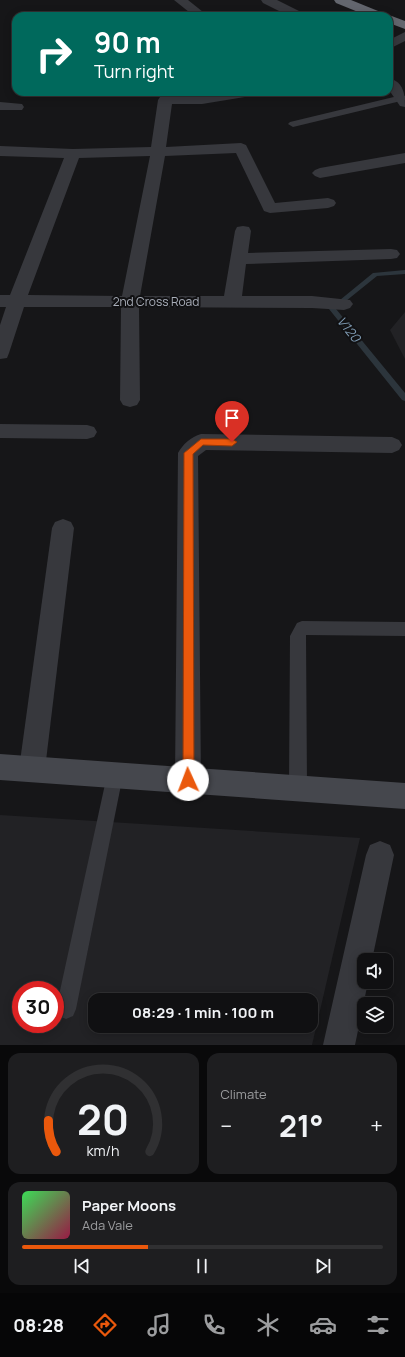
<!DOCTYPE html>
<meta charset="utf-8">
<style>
body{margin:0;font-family:Manrope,sans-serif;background:#1e1e20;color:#f1f3f6;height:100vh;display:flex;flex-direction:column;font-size:15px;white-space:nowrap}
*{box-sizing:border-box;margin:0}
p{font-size:13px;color:#9c9d9f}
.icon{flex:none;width:22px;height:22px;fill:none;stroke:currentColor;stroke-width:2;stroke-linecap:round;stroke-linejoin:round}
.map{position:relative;height:1045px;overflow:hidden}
.side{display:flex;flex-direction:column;gap:8px;padding:8px;background:#09090a;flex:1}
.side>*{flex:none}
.guide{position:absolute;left:12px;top:12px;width:381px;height:84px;border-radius:12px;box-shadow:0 2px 10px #0003,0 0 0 1px #303032;background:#00695c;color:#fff;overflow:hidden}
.controls{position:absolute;left:357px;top:953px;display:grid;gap:8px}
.controls a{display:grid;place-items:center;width:36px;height:36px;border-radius:8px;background:#101012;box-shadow:0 2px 10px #0003,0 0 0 1px #303032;font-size:20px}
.speed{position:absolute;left:12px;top:981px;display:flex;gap:8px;font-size:20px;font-weight:700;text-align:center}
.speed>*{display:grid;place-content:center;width:52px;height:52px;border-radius:50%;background:#101012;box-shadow:0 2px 10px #0003,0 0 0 1px #303032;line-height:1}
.speed .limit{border:6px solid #d22;background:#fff;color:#111}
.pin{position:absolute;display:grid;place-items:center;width:34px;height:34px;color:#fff;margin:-41px -17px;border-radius:50% 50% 50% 0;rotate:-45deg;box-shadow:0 0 4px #0007}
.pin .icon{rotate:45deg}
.me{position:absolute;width:44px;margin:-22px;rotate:358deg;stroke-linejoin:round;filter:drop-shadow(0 0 3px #0008)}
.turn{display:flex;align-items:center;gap:14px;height:84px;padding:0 16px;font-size:18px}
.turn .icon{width:52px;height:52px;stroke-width:2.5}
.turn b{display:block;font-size:28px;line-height:34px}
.big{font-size:30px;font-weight:700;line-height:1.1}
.side .widget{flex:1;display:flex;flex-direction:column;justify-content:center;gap:6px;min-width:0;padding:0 14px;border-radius:12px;background:#1e1e20}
.side .dial{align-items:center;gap:0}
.dial svg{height:104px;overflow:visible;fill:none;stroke:#303032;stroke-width:7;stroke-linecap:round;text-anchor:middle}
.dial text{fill:#f1f3f6;stroke:none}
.song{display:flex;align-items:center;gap:12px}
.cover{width:48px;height:48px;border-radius:6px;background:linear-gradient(135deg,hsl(130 70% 55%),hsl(340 70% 35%))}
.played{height:4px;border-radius:2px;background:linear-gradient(90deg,#ea580c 35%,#303032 35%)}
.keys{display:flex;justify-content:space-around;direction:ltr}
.heat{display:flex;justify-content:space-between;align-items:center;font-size:22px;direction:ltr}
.side .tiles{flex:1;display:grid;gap:8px;grid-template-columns:1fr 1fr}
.widget:last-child{grid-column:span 2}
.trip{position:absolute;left:88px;top:993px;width:230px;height:40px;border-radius:12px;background:#101012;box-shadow:0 2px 10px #0003,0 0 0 1px #303032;font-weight:700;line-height:40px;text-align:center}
.tab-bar{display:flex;height:64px;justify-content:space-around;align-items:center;background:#060607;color:#9c9d9f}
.tab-bar .icon{width:28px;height:28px}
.tab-bar .on{color:#ea580c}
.tab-bar b{font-size:18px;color:#f1f3f6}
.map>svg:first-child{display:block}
.built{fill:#222225;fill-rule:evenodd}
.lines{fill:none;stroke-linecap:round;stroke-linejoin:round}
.stream{fill:#2c353c;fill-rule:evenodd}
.lane{fill:#37383d;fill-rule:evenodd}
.street{fill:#37383d;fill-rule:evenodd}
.secondary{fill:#45474d;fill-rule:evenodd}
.highway{fill:#63666e;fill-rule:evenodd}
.route{fill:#ea580c;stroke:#983908}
.labels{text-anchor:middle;stroke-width:4;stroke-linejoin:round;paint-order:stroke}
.street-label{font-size:12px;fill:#a8adb8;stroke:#111113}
.water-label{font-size:13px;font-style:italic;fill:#7f9bb3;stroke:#111113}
</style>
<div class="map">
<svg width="405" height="1045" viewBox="0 0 405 1045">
<rect width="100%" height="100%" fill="#161618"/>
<g class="built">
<polygon points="405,312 405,359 390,330"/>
<path d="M 0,815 L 360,838 L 312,1045 L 0,1045 ZM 21,990 L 55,990 L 55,1024 L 21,1024 ZM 95,1000 L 311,1000 L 311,1026 L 95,1026 Z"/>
</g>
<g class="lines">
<polygon class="stream" points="405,270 405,274 377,276 336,309 405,393 405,401 402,400 329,309 373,273"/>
<g class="lane">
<polygon points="402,95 405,96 405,100 293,127 288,124 290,122"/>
<polygon points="302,621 405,622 405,636 306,635 307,787 304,793 298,795 292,793 289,787 290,636 297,623"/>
<polygon points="115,767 121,769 123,775 76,1009 73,1016 66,1019 59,1016 56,1009 107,775 109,769"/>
</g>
<g class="street">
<polygon points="174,0 188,0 208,16 194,16"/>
<polygon points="261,0 277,0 303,13 305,16 289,16 263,3"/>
<polygon points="405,32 405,41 389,49 389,40"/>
<path d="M 389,78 C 404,82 405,95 405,107 L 400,106 L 389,90 Z"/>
<path d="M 225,92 L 258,92 L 256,95 L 251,96 L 202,104 L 172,104 L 166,147 L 241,143 L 246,145 L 275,203 L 328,198 L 334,200 L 336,203 L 334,206 L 328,208 L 270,213 L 264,211 L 236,153 L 165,156 L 140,296 L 224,296 L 235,231 L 237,227 L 243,226 L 249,227 L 251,231 L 248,253 L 391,249 L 397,250 L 400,254 L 397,258 L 391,259 L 246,264 L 242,296 L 312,296 L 350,300 L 353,304 L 350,308 L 344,310 L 312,308 L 139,307 L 140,400 L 137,405 L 130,407 L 123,405 L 120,400 L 121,307 L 24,307 L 9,353 L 7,358 L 0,359 L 0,325 L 6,307 L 0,307 L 0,295 L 10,295 L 64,158 L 0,156 L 0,146 L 73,149 L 151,147 L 158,100 L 160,97 L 202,96 ZM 150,156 L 122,296 L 28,295 L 79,158 Z"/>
<polygon points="0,102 22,104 24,107 22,110 0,110"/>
<polygon points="405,153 405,163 320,178 315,176 312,173 315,170 320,168"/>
<polygon points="0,424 87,425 94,427 97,432 94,437 87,439 0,438"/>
<path d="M 201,434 L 392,437 L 399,440 L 402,445 L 399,450 L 392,453 L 206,450 L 198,456 L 201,780 L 197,789 L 188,793 L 179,789 L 175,780 L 178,453 C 183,444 191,437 201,434 Z"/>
<polygon points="63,519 71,522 74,528 45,769 41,778 32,782 23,778 19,769 52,528 55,522"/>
<polygon points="380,841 390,845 394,855 372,960 364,960 364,982 368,982 355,1045 323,1045 366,855 370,845"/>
</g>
<polygon class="secondary" points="0,754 405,783 405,809 0,780"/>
<g class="highway">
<polygon points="334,0 351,0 383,13 385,16 368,16 336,3"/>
<polygon points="389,15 405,21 405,29 389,23 389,16 386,16"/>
</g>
</g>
<polygon class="route" points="201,439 232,439 237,442 232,446 203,445 193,454 194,780 192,784 188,786 184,784 183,780 184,453"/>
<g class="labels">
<g class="street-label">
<text x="156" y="306">2nd Cross Road</text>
</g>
<g class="water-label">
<text transform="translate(349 329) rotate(51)" y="5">V120</text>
</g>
</g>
</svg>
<div class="controls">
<a><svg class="icon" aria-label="sound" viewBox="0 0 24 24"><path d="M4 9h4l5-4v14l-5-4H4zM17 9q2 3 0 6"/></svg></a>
<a><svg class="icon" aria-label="layers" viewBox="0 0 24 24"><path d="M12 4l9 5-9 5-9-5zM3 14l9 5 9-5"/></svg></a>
</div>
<div class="speed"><div class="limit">30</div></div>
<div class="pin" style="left:232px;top:442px;background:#d93025"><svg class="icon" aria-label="arrive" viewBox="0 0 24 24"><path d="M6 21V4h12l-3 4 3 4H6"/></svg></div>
<svg class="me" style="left:188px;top:780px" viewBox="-20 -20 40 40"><circle r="19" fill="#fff"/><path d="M0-13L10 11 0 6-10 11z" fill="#ea580c"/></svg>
<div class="trip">08:29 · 1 min · 100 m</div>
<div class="guide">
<div class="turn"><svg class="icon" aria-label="right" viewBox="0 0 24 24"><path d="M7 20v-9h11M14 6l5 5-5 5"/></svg><div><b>90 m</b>Turn right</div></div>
</div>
</div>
<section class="side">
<div class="tiles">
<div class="widget dial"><svg viewBox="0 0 100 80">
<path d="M14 69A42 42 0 1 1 86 69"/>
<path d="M14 69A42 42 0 0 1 8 45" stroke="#ea580c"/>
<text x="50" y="56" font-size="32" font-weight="700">20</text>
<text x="50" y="72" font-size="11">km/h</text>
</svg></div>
<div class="widget"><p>Climate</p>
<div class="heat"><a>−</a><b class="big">21°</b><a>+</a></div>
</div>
<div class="widget">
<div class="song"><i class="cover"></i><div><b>Paper Moons</b><p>Ada Vale</p></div></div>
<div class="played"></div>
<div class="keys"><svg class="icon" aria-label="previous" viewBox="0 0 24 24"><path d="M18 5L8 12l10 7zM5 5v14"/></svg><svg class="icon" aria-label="pause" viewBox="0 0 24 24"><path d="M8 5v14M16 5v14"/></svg><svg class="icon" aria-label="next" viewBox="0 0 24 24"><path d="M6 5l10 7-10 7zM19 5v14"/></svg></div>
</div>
</div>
</section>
<nav class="tab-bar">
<b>08:28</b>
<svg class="icon on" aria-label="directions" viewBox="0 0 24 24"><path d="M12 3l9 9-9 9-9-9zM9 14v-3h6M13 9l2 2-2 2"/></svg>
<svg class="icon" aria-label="music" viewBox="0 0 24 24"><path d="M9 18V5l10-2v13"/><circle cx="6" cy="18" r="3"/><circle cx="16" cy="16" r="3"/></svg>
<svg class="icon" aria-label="phone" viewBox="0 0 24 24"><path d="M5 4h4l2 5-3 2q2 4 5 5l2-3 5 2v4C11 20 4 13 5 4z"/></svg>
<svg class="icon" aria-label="climate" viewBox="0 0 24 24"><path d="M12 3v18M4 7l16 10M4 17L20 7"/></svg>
<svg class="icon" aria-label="car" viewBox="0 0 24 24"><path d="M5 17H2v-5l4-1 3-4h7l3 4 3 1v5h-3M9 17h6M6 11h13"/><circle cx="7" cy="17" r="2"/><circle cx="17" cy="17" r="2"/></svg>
<svg class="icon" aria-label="filters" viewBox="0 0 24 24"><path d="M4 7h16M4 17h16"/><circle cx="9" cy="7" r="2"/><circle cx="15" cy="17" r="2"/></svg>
</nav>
